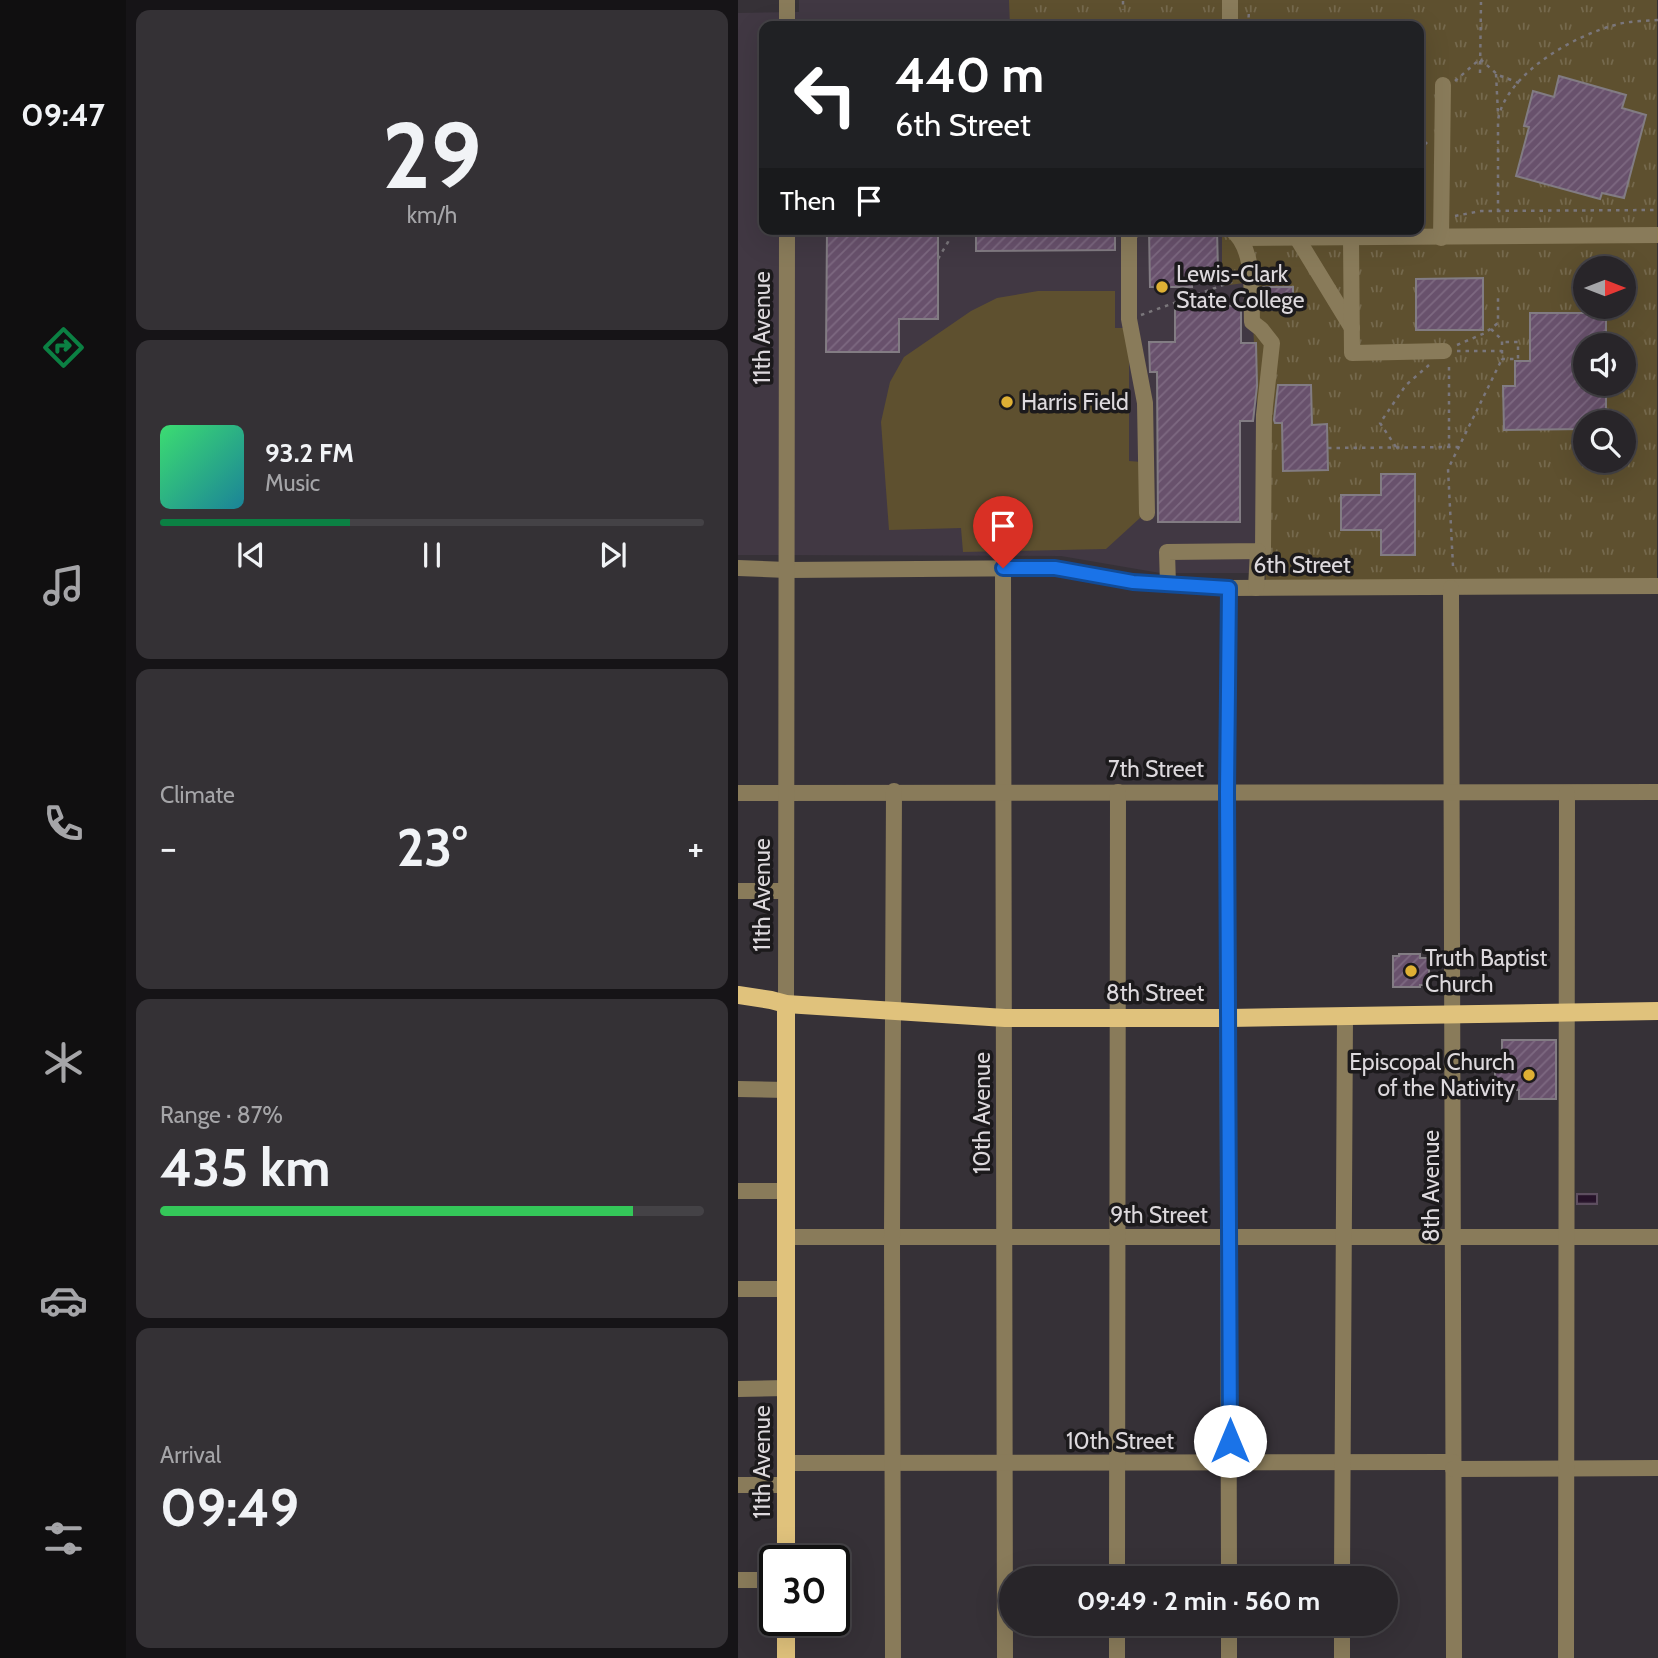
<!DOCTYPE html>
<meta charset="utf-8">
<style>
body{margin:0;font-family:Cabin,sans-serif;background:#343135;color:#f1f3f6;height:100vh;display:flex;flex-direction:column;font-size:26px;white-space:nowrap}
*{box-sizing:border-box;margin:0}
p{font-size:23px;color:#a5a5a8}
.icon{flex:none;width:38px;height:38px;fill:none;stroke:currentColor;stroke-width:2;stroke-linecap:round;stroke-linejoin:round}
.map{position:relative;flex:1;overflow:hidden}
.sheet{display:flex;flex-direction:column;gap:10px;padding:10px;background:#161417;width:612px}
.sheet>*{flex:none}
.guide{position:absolute;left:21px;top:21px;width:665px;height:214px;border-radius:14px;box-shadow:0 7px 28px #0002,0 0 0 2px #444246;background:#202124;color:#fff;overflow:hidden}
.needle{width:46px;rotate:90deg}
.buttons{position:absolute;left:835px;top:256px;display:grid;gap:14px}
.buttons a{display:grid;place-items:center;width:63px;height:63px;border-radius:50%;background:#282529;box-shadow:0 7px 28px #0002,0 0 0 2px #444246;font-size:35px}
.speed{position:absolute;left:21px;top:1545px;display:flex;gap:14px;font-size:35px;font-weight:700;text-align:center}
.speed>*{display:grid;place-content:center;width:91px;height:91px;border-radius:50%;background:#282529;box-shadow:0 7px 28px #0002,0 0 0 2px #444246;line-height:1}
.speed .limit{border:4px solid #111;border-radius:10px;background:#fff;color:#111}
.pin{position:absolute;display:grid;place-items:center;width:60px;height:60px;color:#fff;margin:-72px -30px;border-radius:50% 50% 50% 0;rotate:-45deg;box-shadow:0 0 7px #0007}
.pin .icon{rotate:45deg}
.me{position:absolute;width:77px;margin:-38px;rotate:0deg;stroke-linejoin:round;filter:drop-shadow(0 0 5px #0008)}
.turn{display:flex;align-items:center;gap:24px;height:147px;padding:0 21px;font-size:32px}
.turn .icon{width:91px;height:91px;stroke-width:2.5}
.turn b{display:block;font-size:49px;line-height:60px}
.then{display:flex;align-items:center;height:66px;padding:0 21px;background:#0003;gap:14px;font-size:26px}
.big{font-size:52px;font-weight:700;line-height:1.1}
.sheet .widget{flex:1;display:flex;flex-direction:column;justify-content:center;gap:10px;min-width:0;padding:0 24px;border-radius:14px;background:#343135}
.sheet .dial{align-items:center;gap:0}
.dial b{font-size:91px;line-height:1}
.song{display:flex;align-items:center;gap:21px}
.cover{width:84px;height:84px;border-radius:10px;background:linear-gradient(135deg,hsl(140 70% 55%),hsl(190 70% 35%))}
.played{height:7px;border-radius:4px;background:linear-gradient(90deg,#0b8043 35%,#444246 35%)}
.keys{display:flex;justify-content:space-around;direction:ltr}
.heat{display:flex;justify-content:space-between;align-items:center;font-size:38px;direction:ltr}
.charge{height:10px;border-radius:5px;background:linear-gradient(90deg,#34c759 87%,#444246 0)}
.trip{position:absolute;left:261px;top:1566px;width:399px;height:70px;border-radius:35px;background:#282529;box-shadow:0 7px 28px #0002,0 0 0 2px #444246;font-weight:700;line-height:70px;text-align:center}
main{display:flex;flex:1;min-height:0}
.dock{display:flex;flex-direction:column;width:126px;justify-content:space-around;align-items:center;background:#100f10;color:#a5a5a8}
.dock .icon{width:49px;height:49px}
.dock .selected{color:#0b8043}
.dock b{font-size:32px;color:#f1f3f6}
.map>svg:first-child{display:block}
.built{fill:#413843;fill-rule:evenodd}
.grass{fill:url(#grass-tufts);fill-rule:evenodd}
.garden{fill:#5e502f}
.water{fill:url(#water-rules);stroke:#5d4e5f;stroke-width:2}
.building{fill:url(#building-hatch);stroke:#827c83;stroke-width:2}
.lines{fill:none;stroke-linecap:round;stroke-linejoin:round}
.path{stroke:#7a767b;stroke-width:2.5;stroke-dasharray:3.5 5;stroke-linecap:butt}
.minor{stroke:#897b5a;stroke-width:16}
.major{stroke:#e0c27c;stroke-width:18}
.route-casing{stroke:#114b97;stroke-width:18}
.route{stroke:#1a73e8;stroke-width:12}
.poi-dot{fill:#dfb034;stroke:#1c1a1c;stroke-width:2.5}
.labels{text-anchor:middle;stroke-width:7;stroke-linejoin:round;paint-order:stroke}
.poi-label{font-size:23px;fill:#ddd9dd;stroke:#1c1a1c;text-anchor:start}
.street-label{font-size:23px;fill:#ddd9dd;stroke:#1c1a1c}
</style>
<main>
<nav class="dock">
<b>09:47</b>
<svg class="icon selected" aria-label="directions" viewBox="0 0 24 24"><path d="M12 3l9 9-9 9-9-9zM9 14v-3h6M13 9l2 2-2 2"/></svg>
<svg class="icon" aria-label="music" viewBox="0 0 24 24"><path d="M9 18V5l10-2v13"/><circle cx="6" cy="18" r="3"/><circle cx="16" cy="16" r="3"/></svg>
<svg class="icon" aria-label="phone" viewBox="0 0 24 24"><path d="M5 4h4l2 5-3 2q2 4 5 5l2-3 5 2v4C11 20 4 13 5 4z"/></svg>
<svg class="icon" aria-label="climate" viewBox="0 0 24 24"><path d="M12 3v18M4 7l16 10M4 17L20 7"/></svg>
<svg class="icon" aria-label="car" viewBox="0 0 24 24"><path d="M5 17H2v-5l4-1 3-4h7l3 4 3 1v5h-3M9 17h6M6 11h13"/><circle cx="7" cy="17" r="2"/><circle cx="17" cy="17" r="2"/></svg>
<svg class="icon" aria-label="filters" viewBox="0 0 24 24"><path d="M4 7h16M4 17h16"/><circle cx="9" cy="7" r="2"/><circle cx="15" cy="17" r="2"/></svg>
</nav>
<section class="sheet">
<div class="widget dial"><b>29</b><p>km/h</p></div>
<div class="widget">
<div class="song"><i class="cover"></i><div><b>93.2 FM</b><p>Music</p></div></div>
<div class="played"></div>
<div class="keys"><svg class="icon" aria-label="previous" viewBox="0 0 24 24"><path d="M18 5L8 12l10 7zM5 5v14"/></svg><svg class="icon" aria-label="pause" viewBox="0 0 24 24"><path d="M8 5v14M16 5v14"/></svg><svg class="icon" aria-label="next" viewBox="0 0 24 24"><path d="M6 5l10 7-10 7zM19 5v14"/></svg></div>
</div>
<div class="widget"><p>Climate</p>
<div class="heat"><a>−</a><b class="big">23°</b><a>+</a></div>
</div>
<div class="widget"><p>Range · 87%</p><b class="big">435 km</b><div class="charge"></div></div>
<div class="widget"><p>Arrival</p><b class="big">09:49</b></div>
</section>
<div class="map">
<svg width="920" height="1658" viewBox="0 0 920 1658">
<defs>
<pattern id="grass-tufts" width="24" height="20" patternUnits="userSpaceOnUse" patternTransform="scale(1.75)"><rect width="24" height="20" fill="#5e502f"/><path d="M3 7l-1-3M5 7V3M7 7l1-3M15 17l-1-3M17 17v-4M19 17l1-3" fill="none" stroke="#75694d"/></pattern>
<pattern id="water-rules" width="6" height="5" patternUnits="userSpaceOnUse" patternTransform="scale(1.75)"><rect width="6" height="5" fill="#261229"/><path d="M0 2.5h6" fill="none" stroke="#453448"/></pattern>
<pattern id="building-hatch" width="6" height="6" patternUnits="userSpaceOnUse" patternTransform="scale(1.75)"><rect width="6" height="6" fill="#68516c"/><path d="M-1 1l2-2M0 6l6-6M5 7l2-2" fill="none" stroke="#7d6981"/></pattern>
</defs>
<rect width="100%" height="100%" fill="#363137"/>
<path class="built" d="M 61,0 L 919,0 L 919,573 L 422,573 L 323,556 L 0,555 L 0,13 L 61,12 ZM 26,26 L 681,26 L 681,229 L 26,229 ZM 847,268 L 886,268 L 886,306 L 847,306 ZM 847,345 L 886,345 L 886,383 L 847,383 ZM 847,422 L 886,422 L 886,460 L 847,460 Z"/>
<path class="grass" d="M 271,0 L 919,0 L 919,586 L 528,588 L 513,282 L 484,286 L 484,229 L 681,229 L 681,26 L 272,26 ZM 847,268 L 886,268 L 886,306 L 847,306 ZM 847,345 L 886,345 L 886,383 L 847,383 ZM 847,422 L 886,422 L 886,460 L 847,460 Z"/>
<polygon class="garden" points="300,291 377,291 377,328 391,328 391,461 404,462 403,517 368,549 225,552 223,528 151,530 143,422 152,382 166,357 233,311 259,298"/>
<rect class="water" x="839" y="1194" width="20" height="10"/>
<g class="building">
<polygon points="821,76 888,95 884,108 908,115 886,198 864,193 862,199 778,176 791,127 786,126 795,91 816,97"/>
<polygon points="89,229 200,229 200,319 161,319 161,352 88,352"/>
<polygon points="238,229 377,229 377,250 238,251"/>
<polygon points="411,229 479,229 480,271 454,271 454,287 412,287"/>
<polygon points="745,278 745,330 678,330 678,279"/>
<rect x="525" y="287" width="30" height="23"/>
<polygon points="437,306 503,306 503,343 518,343 519,386 515,421 502,421 502,522 420,522 419,372 412,372 411,342 437,342"/>
<polygon points="792,313 868,313 868,345 847,345 847,383 868,383 868,422 847,422 847,429 766,430 765,386 777,386 777,361 792,361"/>
<polygon points="540,385 573,385 574,425 589,424 590,470 545,471 544,423 537,423 536,420"/>
<polygon points="643,474 677,474 677,555 643,555 643,530 603,530 603,495 643,495"/>
<polygon points="661,954 682,954 682,958 691,958 691,985 682,985 682,987 655,987 655,956 661,956"/>
<polygon points="764,1040 818,1040 818,1099 781,1099 781,1090 765,1090 765,1081 757,1081 757,1069 764,1069"/>
</g>
<g class="lines">
<g class="path">
<polyline points="385,1 385,10"/>
<polyline points="385,19 385,26"/>
<polyline points="510,26 511,11"/>
<polyline points="742,73 743,2"/>
<polyline points="758,74 760,113"/>
<polyline points="717,81 742,59 760,75 781,83"/>
<polyline points="681,151 690,141"/>
<path d="M 760,212 L 760,120 C 768,74 835,36 877,25 C 890,21 906,21 920,20"/>
<polyline points="717,216 743,211 920,210"/>
<polyline points="200,259 210,242 213,229"/>
<polyline points="403,315 499,280"/>
<polyline points="753,329 764,340 764,359 780,359 780,342 764,342"/>
<polyline points="719,345 747,333 760,323 760,297"/>
<polyline points="719,351 764,351"/>
<polyline points="658,447 642,423 668,385 691,365"/>
<polyline points="711,447 711,363"/>
<polyline points="590,448 720,447"/>
<polyline points="715,566 710,469 764,359"/>
</g>
<g class="minor">
<polyline points="49,0 49,26"/>
<polyline points="492,26 492,0"/>
<polyline points="395,229 391,236 391,319 407,403 409,513"/>
<polyline points="504,238 920,235"/>
<polyline points="559,238 614,328"/>
<polyline points="613,238 614,353 706,351"/>
<polyline points="703,238 705,85"/>
<polyline points="0,568 49,570 317,568 395,582 491,588 920,586"/>
<polyline points="265,568 267,1658"/>
<path d="M 430,585 L 429,552 L 525,551 L 526,415 L 534,343 L 523,329 L 514,322 C 513,293 518,249 493,229"/>
<polyline points="491,588 489,792 491,1578"/>
<polyline points="518,588 520,551"/>
<polyline points="713,588 716,1658"/>
<polyline points="0,793 920,792"/>
<polyline points="0,891 48,891"/>
<polyline points="48,1004 49,229"/>
<polyline points="0,1089 48,1090"/>
<polyline points="0,1191 48,1191"/>
<polyline points="48,1237 920,1237"/>
<polyline points="0,1289 48,1289"/>
<polyline points="0,1389 48,1388"/>
<polyline points="48,1463 715,1462"/>
<polyline points="715,1469 920,1468"/>
<polyline points="0,1485 48,1485"/>
<polyline points="379,1578 380,792"/>
<polyline points="604,1578 607,1016"/>
<polyline points="0,1580 37,1580"/>
<polyline points="155,1658 154,1238 156,791"/>
<polyline points="379,1658 379,1624"/>
<polyline points="491,1658 491,1624"/>
<polyline points="604,1658 604,1624"/>
<polyline points="828,1658 829,793"/>
</g>
<g class="major">
<polyline points="0,995 33,1000 48,1004 267,1018 491,1018 920,1011"/>
<polyline points="48,1561 48,1004"/>
<polyline points="48,1620 48,1658"/>
</g>
</g>
<g class="lines">
<g class="route-casing">
<polyline id="route" points="265,568 317,568 395,582 491,588 489,792 492,1441"/>
</g>
<use href="#route" class="route"/>
</g>
<g class="poi-dot">
<circle cx="424" cy="287" r="7"/>
<circle cx="269" cy="402" r="7"/>
<circle cx="673" cy="971" r="7"/>
<circle cx="791" cy="1075" r="7"/>
</g>
<g class="labels">
<g class="poi-label">
<text x="438" y="282">Lewis-Clark<tspan x="438" dy="26">State College</tspan></text>
<text x="283" y="410">Harris Field</text>
<text x="687" y="966">Truth Baptist<tspan x="687" dy="26">Church</tspan></text>
<text x="777" y="1070" text-anchor="end">Episcopal Church<tspan x="777" dy="26">of the Nativity</tspan></text>
</g>
<g class="street-label">
<text transform="translate(24 328) rotate(-90)" y="8">11th Avenue</text>
<text x="564" y="573">6th Street</text>
<text x="418" y="777">7th Street</text>
<text transform="translate(24 895) rotate(-90)" y="8">11th Avenue</text>
<text x="417" y="1001">8th Street</text>
<text transform="translate(244 1113) rotate(-90)" y="8">10th Avenue</text>
<text transform="translate(693 1186) rotate(-90)" y="8">8th Avenue</text>
<text x="421" y="1223">9th Street</text>
<text x="382" y="1449">10th Street</text>
<text transform="translate(24 1462) rotate(-90)" y="8">11th Avenue</text>
</g>
</g>
</svg>
<div class="buttons">
<a><svg class="needle" viewBox="-14 -14 28 28"><path d="M0-13l5 13h-10z" fill="#e53935"/><path d="M0 13l5-13h-10z" fill="#a5a5a8"/></svg></a>
<a><svg class="icon" aria-label="sound" viewBox="0 0 24 24"><path d="M4 9h4l5-4v14l-5-4H4zM17 9q2 3 0 6"/></svg></a>
<a><svg class="icon" aria-label="search" viewBox="0 0 24 24"><circle cx="10" cy="10" r="6"/><path d="M15 15l6 6"/></svg></a>
</div>
<div class="speed"><div class="limit">30</div></div>
<div class="pin" style="left:265px;top:568px;background:#d93025"><svg class="icon" aria-label="arrive" viewBox="0 0 24 24"><path d="M6 21V4h12l-3 4 3 4H6"/></svg></div>
<svg class="me" style="left:492px;top:1441px" viewBox="-20 -20 40 40"><circle r="19" fill="#fff"/><path d="M0-13L10 11 0 6-10 11z" fill="#1a73e8"/></svg>
<div class="trip">09:49 · 2 min · 560 m</div>
<div class="guide">
<div class="turn"><svg class="icon" aria-label="left" viewBox="0 0 24 24"><path d="M17 20v-9H6M10 6l-5 5 5 5"/></svg><div><b>440 m</b>6th Street</div></div>
<div class="then">Then<svg class="icon" aria-label="arrive" viewBox="0 0 24 24"><path d="M6 21V4h12l-3 4 3 4H6"/></svg></div>
</div>
</div>
</main>
